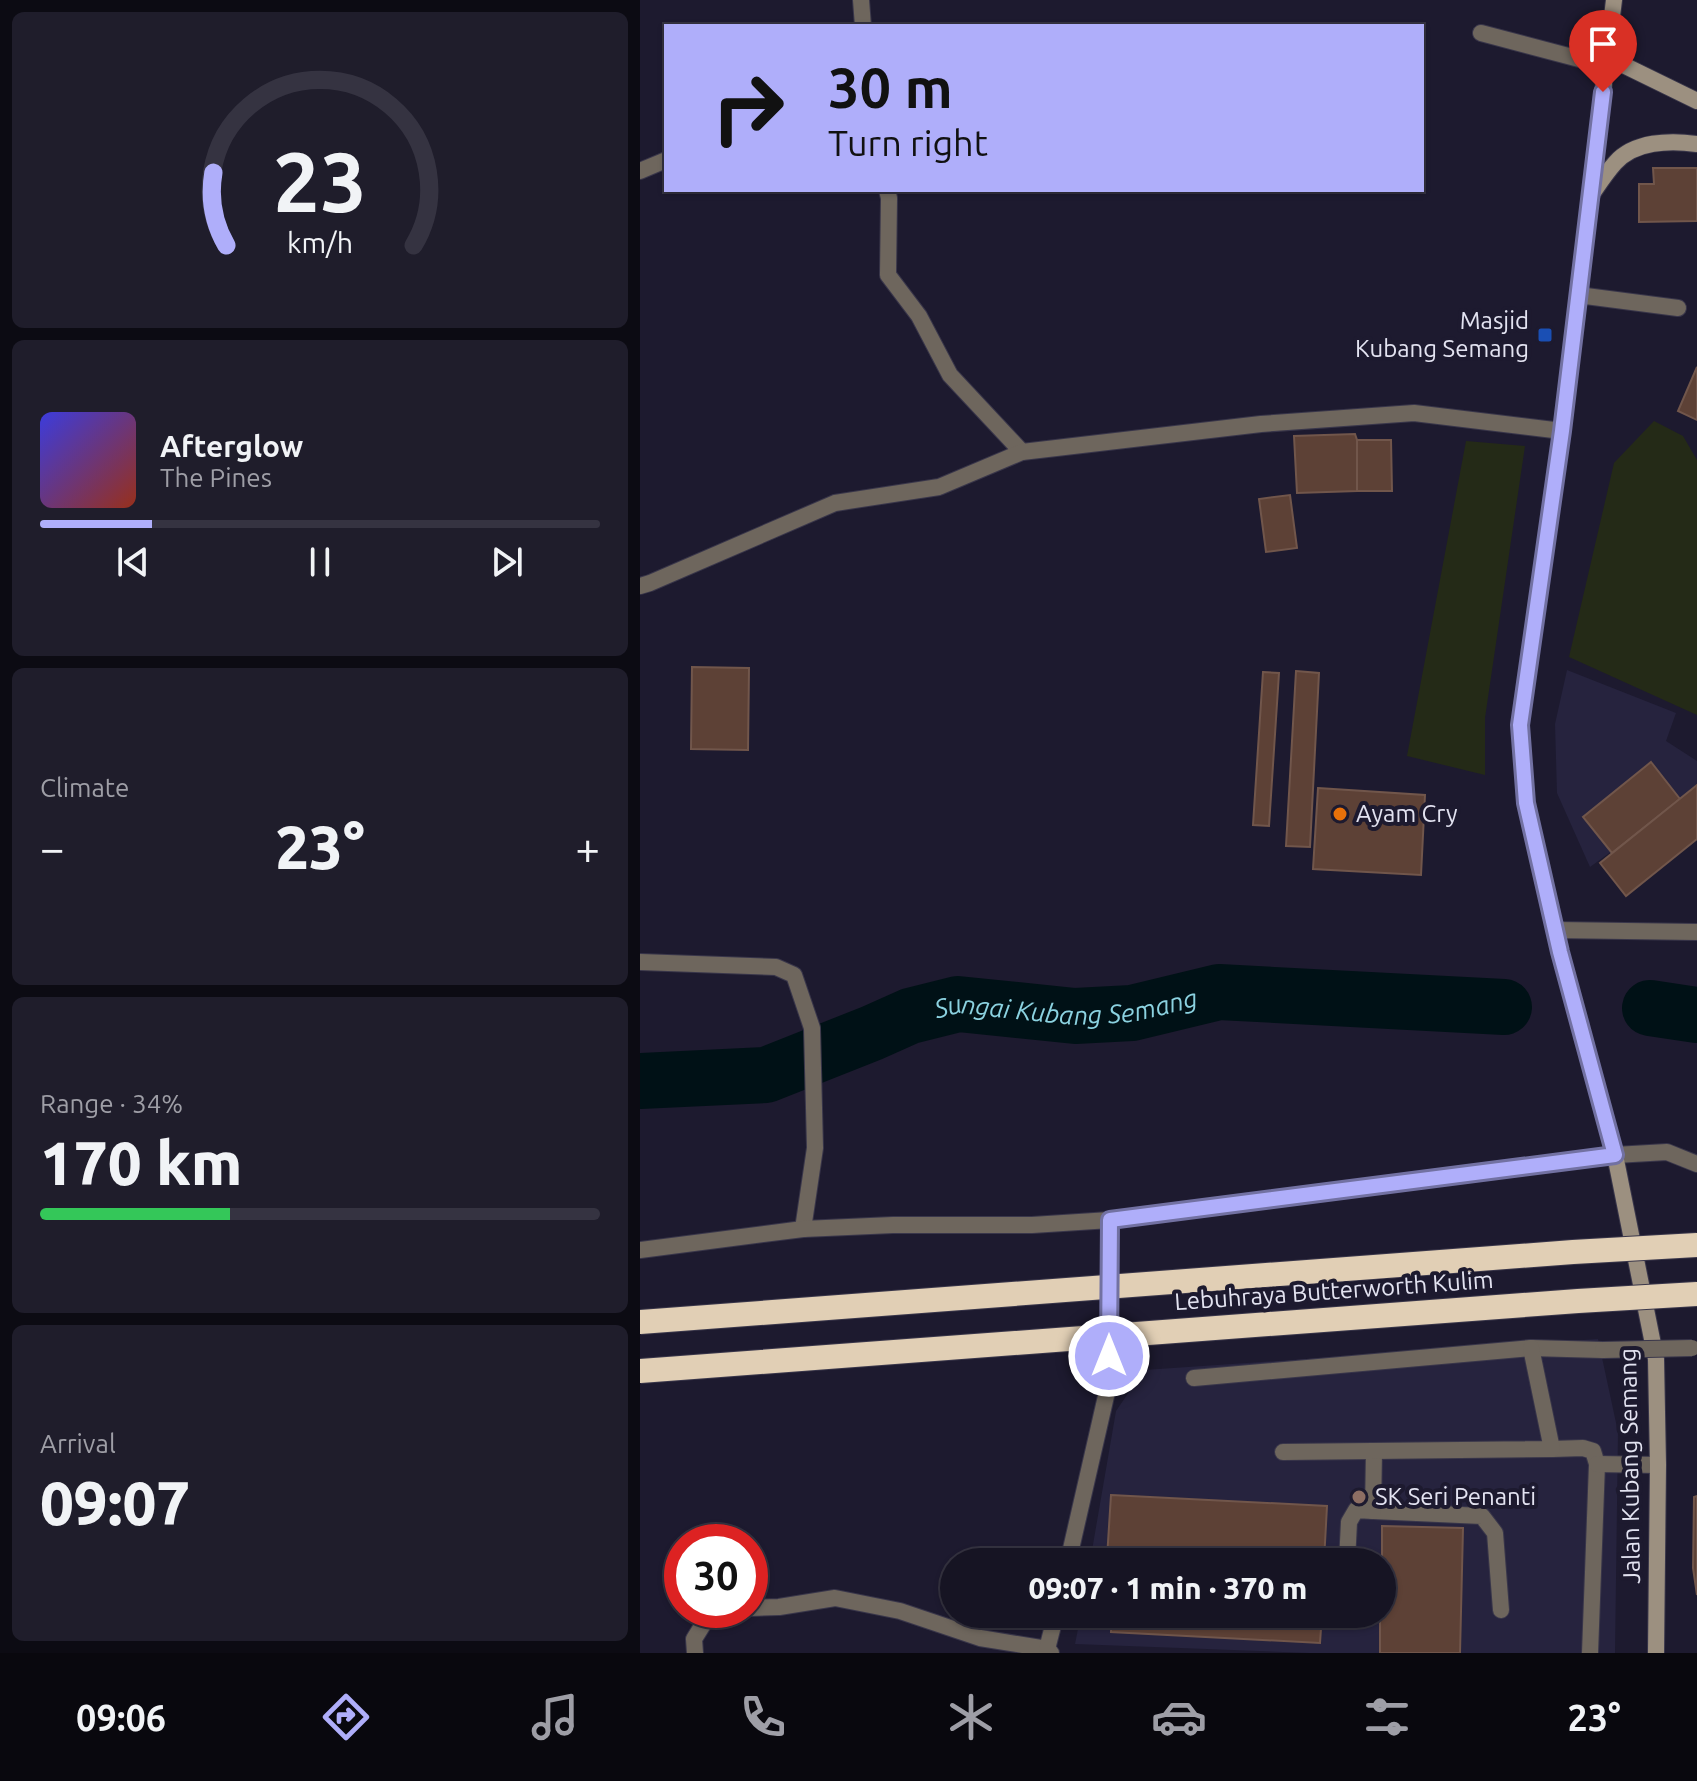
<!DOCTYPE html>
<meta charset="utf-8">
<style>
body{margin:0;font-family:Ubuntu,sans-serif;background:#1f1d2b;color:#f1f3f6;height:100vh;display:flex;flex-direction:column;font-size:30px;white-space:nowrap}
*{box-sizing:border-box;margin:0}
p{font-size:26px;color:#9e9ea6}
.icon{flex:none;width:44px;height:44px;fill:none;stroke:currentColor;stroke-width:2;stroke-linecap:round;stroke-linejoin:round}
.map{position:relative;flex:1;overflow:hidden}
.drawer{display:flex;flex-direction:column;gap:12px;padding:12px;background:#0c0b13;width:640px}
.drawer>*{flex:none}
.banner{position:absolute;left:24px;top:24px;width:760px;height:168px;border-radius:0px;box-shadow:0 2px 6px #0004,0 0 0 2px #353341;background:#afaefa;color:#111;overflow:hidden}
.speed{position:absolute;left:24px;top:1524px;display:flex;gap:16px;font-size:40px;font-weight:700;text-align:center}
.speed>*{display:grid;place-content:center;width:104px;height:104px;border-radius:50%;background:#161423;box-shadow:0 2px 6px #0004,0 0 0 2px #353341;line-height:1}
.speed .limit{border:12px solid #d22;background:#fff;color:#111}
.pin{position:absolute;display:grid;place-items:center;width:68px;height:68px;color:#fff;margin:-82px -34px;border-radius:50% 50% 50% 0;rotate:-45deg;box-shadow:0 0 8px #0007}
.pin .icon{rotate:45deg}
.me{position:absolute;width:88px;margin:-44px;rotate:0deg;stroke-linejoin:round;filter:drop-shadow(0 0 6px #0008)}
.turn{display:flex;align-items:center;gap:28px;height:168px;padding:0 32px;font-size:36px}
.turn .icon{width:104px;height:104px;stroke-width:2.5}
.turn b{display:block;font-size:56px;line-height:68px}
.big{font-size:60px;font-weight:800;line-height:1.1}
.drawer .card{flex:1;display:flex;flex-direction:column;justify-content:center;gap:12px;min-width:0;padding:0 28px;border-radius:12px;background:#1f1d2b}
.drawer .dial{align-items:center;gap:0}
.dial svg{height:208px;overflow:visible;fill:none;stroke:#353341;stroke-width:7;stroke-linecap:round;text-anchor:middle}
.dial text{fill:#f1f3f6;stroke:none}
.song{display:flex;align-items:center;gap:24px}
.cover{width:96px;height:96px;border-radius:12px;background:linear-gradient(135deg,hsl(240 70% 55%),hsl(10 70% 35%))}
.played{height:8px;border-radius:4px;background:linear-gradient(90deg,#afaefa 20%,#353341 20%)}
.keys{display:flex;justify-content:space-around;direction:ltr}
.heat{display:flex;justify-content:space-between;align-items:center;font-size:44px;direction:ltr}
.charge{height:12px;border-radius:6px;background:linear-gradient(90deg,#34c759 34%,#353341 0)}
.trip{position:absolute;left:300px;top:1548px;width:456px;height:80px;border-radius:40px;background:#161423;box-shadow:0 2px 6px #0004,0 0 0 2px #353341;font-weight:800;line-height:80px;text-align:center}
.dock{display:flex;height:128px;justify-content:space-around;align-items:center;background:#09080e;color:#9e9ea6}
.dock .icon{width:56px;height:56px}
.dock .active{color:#afaefa}
.dock b{font-size:36px;color:#f1f3f6}
main{display:flex;flex:1;min-height:0}
.map>svg:first-child{display:block}
.built{fill:#26233e}
.green{fill:#242a17}
.lines{fill:none;stroke-linecap:round;stroke-linejoin:round}
.river{stroke:#001116;stroke-width:56}
.building{fill:#5d4136;stroke:#71564b;stroke-width:2}
.service-casing{stroke:#39364a;stroke-width:18}
.minor-casing{stroke:#39364a;stroke-width:18}
.secondary-casing{stroke:#39364a;stroke-width:18}
.service{stroke:#6e665d;stroke-width:16}
.minor{stroke:#6e665d;stroke-width:16}
.secondary{stroke:#9c9080;stroke-width:16}
.minor-bridge-casing{stroke:#39364a;stroke-width:18;stroke-linecap:butt}
.motorway-bridge-casing{stroke:#39364a;stroke-width:26;stroke-linecap:butt}
.minor-bridge{stroke:#6e665d;stroke-width:16}
.motorway-bridge{stroke:#e1cfb5;stroke-width:24}
.route-casing{stroke:#7271a2;stroke-width:20}
.route{stroke:#afaefa;stroke-width:14}
.transit-dot{fill:#1a4fb4;stroke:#1d1a2f;stroke-width:3}
.food-dot{fill:#e8710a;stroke:#1d1a2f;stroke-width:3}
.education-dot{fill:#8d6e63;stroke:#1d1a2f;stroke-width:3}
.labels{text-anchor:middle;stroke-width:8;stroke-linejoin:round;paint-order:stroke}
.poi-label{font-size:24px;fill:#e3e3f1;stroke:#1d1a2f;text-anchor:start}
.street-label{font-size:24px;fill:#e3e3f1;stroke:#1d1a2f}
.water-label{font-size:26px;font-style:italic;fill:#8bd2e0;stroke:#1d1a2f}
</style>
<main>
<section class="drawer">
<div class="card dial"><svg viewBox="0 0 100 80">
<path d="M14 69A42 42 0 1 1 86 69"/>
<path d="M14 69A42 42 0 0 1 9 41" stroke="#afaefa"/>
<text x="50" y="56" font-size="32" font-weight="700">23</text>
<text x="50" y="72" font-size="11">km/h</text>
</svg></div>
<div class="card">
<div class="song"><i class="cover"></i><div><b>Afterglow</b><p>The Pines</p></div></div>
<div class="played"></div>
<div class="keys"><svg class="icon" aria-label="previous" viewBox="0 0 24 24"><path d="M18 5L8 12l10 7zM5 5v14"/></svg><svg class="icon" aria-label="pause" viewBox="0 0 24 24"><path d="M8 5v14M16 5v14"/></svg><svg class="icon" aria-label="next" viewBox="0 0 24 24"><path d="M6 5l10 7-10 7zM19 5v14"/></svg></div>
</div>
<div class="card"><p>Climate</p>
<div class="heat"><a>−</a><b class="big">23°</b><a>+</a></div>
</div>
<div class="card"><p>Range · 34%</p><b class="big">170 km</b><div class="charge"></div></div>
<div class="card"><p>Arrival</p><b class="big">09:07</b></div>
</section>
<div class="map">
<svg width="1057" height="1653" viewBox="0 0 1057 1653">
<rect width="100%" height="100%" fill="#1d1a2f"/>
<g class="built">
<polygon points="927,670 1036,713 1026,741 1057,761 1057,789 950,867 917,793 915,724"/>
<polygon points="958,1339 978,1432 975,1653 669,1653 435,1644 441,1614 742,1614 742,1562 450,1562 476,1411 504,1370"/>
</g>
<g class="green">
<polygon points="1014,421 1043,436 1057,460 1057,715 929,657 974,463"/>
<polygon points="826,441 885,446 845,718 845,775 767,756"/>
</g>
<g class="lines">
<g class="river">
<polyline points="1010,1008 1057,1015"/>
<path id="s1" d="M 0,1081 L 126,1075 L 232,1033 L 270,1016 L 318,1004 L 435,1016 L 492,1013 L 579,992 L 864,1007"/>
</g>
</g>
<g class="building">
<polygon points="1013,168 1057,168 1057,221 999,222 999,184 1014,184"/>
<polygon points="1057,367 1057,420 1038,411"/>
<polygon points="715,434 717,440 717,491 657,493 654,436"/>
<polygon points="717,440 751,440 752,491 717,491"/>
<polygon points="650,495 657,548 626,552 619,499"/>
<polygon points="52,667 109,668 108,750 51,749"/>
<polygon points="656,671 679,673 670,847 646,846"/>
<polygon points="623,672 639,673 629,826 613,825"/>
<polygon points="1011,762 1040,799 972,853 943,817"/>
<polygon points="1057,785 1057,839 986,896 960,863"/>
<polygon points="678,788 785,795 781,875 673,869"/>
<polygon points="471,1495 687,1506 684,1561 629,1558 629,1562 499,1562 499,1560 467,1558"/>
<polygon points="1057,1496 1057,1595 1053,1568 1054,1497"/>
<polygon points="742,1526 823,1528 820,1653 740,1653 740,1614 742,1614"/>
<polygon points="472,1614 682,1614 680,1643 471,1632"/>
</g>
<g class="lines">
<g class="service-casing">
<g id="service">
<polyline points="841,33 966,66"/>
<polyline points="938,295 1038,308"/>
<polyline points="554,1378 891,1348 963,1350"/>
<polyline points="912,1449 943,1448 953,1451 957,1464 950,1653"/>
<polyline points="734,1451 733,1511 842,1516 855,1533 861,1610"/>
<polyline points="643,1452 912,1449 891,1348"/>
<polyline points="957,1464 1018,1465"/>
<polyline points="707,1562 709,1522 716,1510 733,1511"/>
</g>
</g>
<g class="minor-casing">
<g id="minor">
<polyline points="221,0 223,26"/>
<polyline points="0,171 26,160"/>
<polyline points="247,190 249,198 248,275 279,316 310,375 382,452"/>
<polyline points="0,586 10,583 195,503 299,487 382,452 621,424 774,413 922,431"/>
<polyline points="915,930 1057,932"/>
<polyline points="0,962 136,967 154,975 172,1028 175,1148 163,1229"/>
<polyline points="0,1250 163,1229 253,1225 392,1225 470,1220 975,1155 1027,1152 1057,1164"/>
<polyline points="428,1562 469,1383 470,1220"/>
<polyline points="110,1608 139,1607 195,1598 260,1611 340,1638 407,1649 411,1653"/>
<polyline points="407,1649 416,1614"/>
<polyline points="55,1653 54,1639 72,1610"/>
</g>
</g>
<g class="secondary-casing">
<g id="secondary">
<polyline points="974,0 922,431 880,725 886,803 920,952 975,1155 1016,1359 1018,1465 1016,1653"/>
<polyline points="967,57 1057,101"/>
<path d="M 952,194 C 959,184 966,173 975,163 C 994,141 1030,140 1057,144"/>
</g>
</g>
<use href="#service" class="service"/>
<use href="#minor" class="minor"/>
<use href="#secondary" class="secondary"/>
<g class="minor-bridge-casing">
<polyline id="minor-bridge" points="963,1350 1052,1348"/>
</g>
<g class="motorway-bridge-casing">
<g id="motorway-bridge">
<polyline points="0,1322 933,1252 1057,1245"/>
<polyline points="0,1371 938,1301 1057,1294"/>
</g>
</g>
<use href="#minor-bridge" class="minor-bridge"/>
<use href="#motorway-bridge" class="motorway-bridge"/>
</g>
<g class="lines">
<g class="route-casing">
<polyline id="route" points="469,1356 470,1220 975,1155 920,952 886,803 880,725 922,431 963,92"/>
</g>
<use href="#route" class="route"/>
</g>
<rect class="transit-dot" x="897" y="327" width="16" height="16" rx="4"/>
<circle class="food-dot" cx="700" cy="814" r="8"/>
<circle class="education-dot" cx="719" cy="1497" r="8"/>
<g class="labels">
<g class="poi-label">
<text x="889" y="329" text-anchor="end">Masjid<tspan x="889" dy="28">Kubang Semang</tspan></text>
<text x="716" y="822">Ayam Cry</text>
<text x="735" y="1505">SK Seri Penanti</text>
</g>
<g class="street-label">
<text transform="translate(694 1291) rotate(-4)" y="8">Lebuhraya Butterworth Kulim</text>
<text transform="translate(990 1466) rotate(-91)" y="8">Jalan Kubang Semang</text>
</g>
<g class="water-label">
<text dy="9" stroke="none"><textPath href="#s1" startOffset="440">Sungai Kubang Semang</textPath></text>
</g>
</g>
</svg>
<div class="speed"><div class="limit">30</div></div>
<div class="pin" style="left:963px;top:92px;background:#d93025"><svg class="icon" aria-label="arrive" viewBox="0 0 24 24"><path d="M6 21V4h12l-3 4 3 4H6"/></svg></div>
<svg class="me" style="left:469px;top:1356px" viewBox="-20 -20 40 40"><circle r="17" fill="#afaefa" stroke="#fff" stroke-width="3"/><path d="M0-11L8 9 0 5-8 9z" fill="#fff"/></svg>
<div class="trip">09:07 · 1 min · 370 m</div>
<div class="banner">
<div class="turn"><svg class="icon" aria-label="right" viewBox="0 0 24 24"><path d="M7 20v-9h11M14 6l5 5-5 5"/></svg><div><b>30 m</b>Turn right</div></div>
</div>
</div>
</main>
<nav class="dock">
<b>09:06</b>
<svg class="icon active" aria-label="directions" viewBox="0 0 24 24"><path d="M12 3l9 9-9 9-9-9zM9 14v-3h6M13 9l2 2-2 2"/></svg>
<svg class="icon" aria-label="music" viewBox="0 0 24 24"><path d="M9 18V5l10-2v13"/><circle cx="6" cy="18" r="3"/><circle cx="16" cy="16" r="3"/></svg>
<svg class="icon" aria-label="phone" viewBox="0 0 24 24"><path d="M5 4h4l2 5-3 2q2 4 5 5l2-3 5 2v4C11 20 4 13 5 4z"/></svg>
<svg class="icon" aria-label="climate" viewBox="0 0 24 24"><path d="M12 3v18M4 7l16 10M4 17L20 7"/></svg>
<svg class="icon" aria-label="car" viewBox="0 0 24 24"><path d="M5 17H2v-5l4-1 3-4h7l3 4 3 1v5h-3M9 17h6M6 11h13"/><circle cx="7" cy="17" r="2"/><circle cx="17" cy="17" r="2"/></svg>
<svg class="icon" aria-label="filters" viewBox="0 0 24 24"><path d="M4 7h16M4 17h16"/><circle cx="9" cy="7" r="2"/><circle cx="15" cy="17" r="2"/></svg>
<b>23°</b>
</nav>
